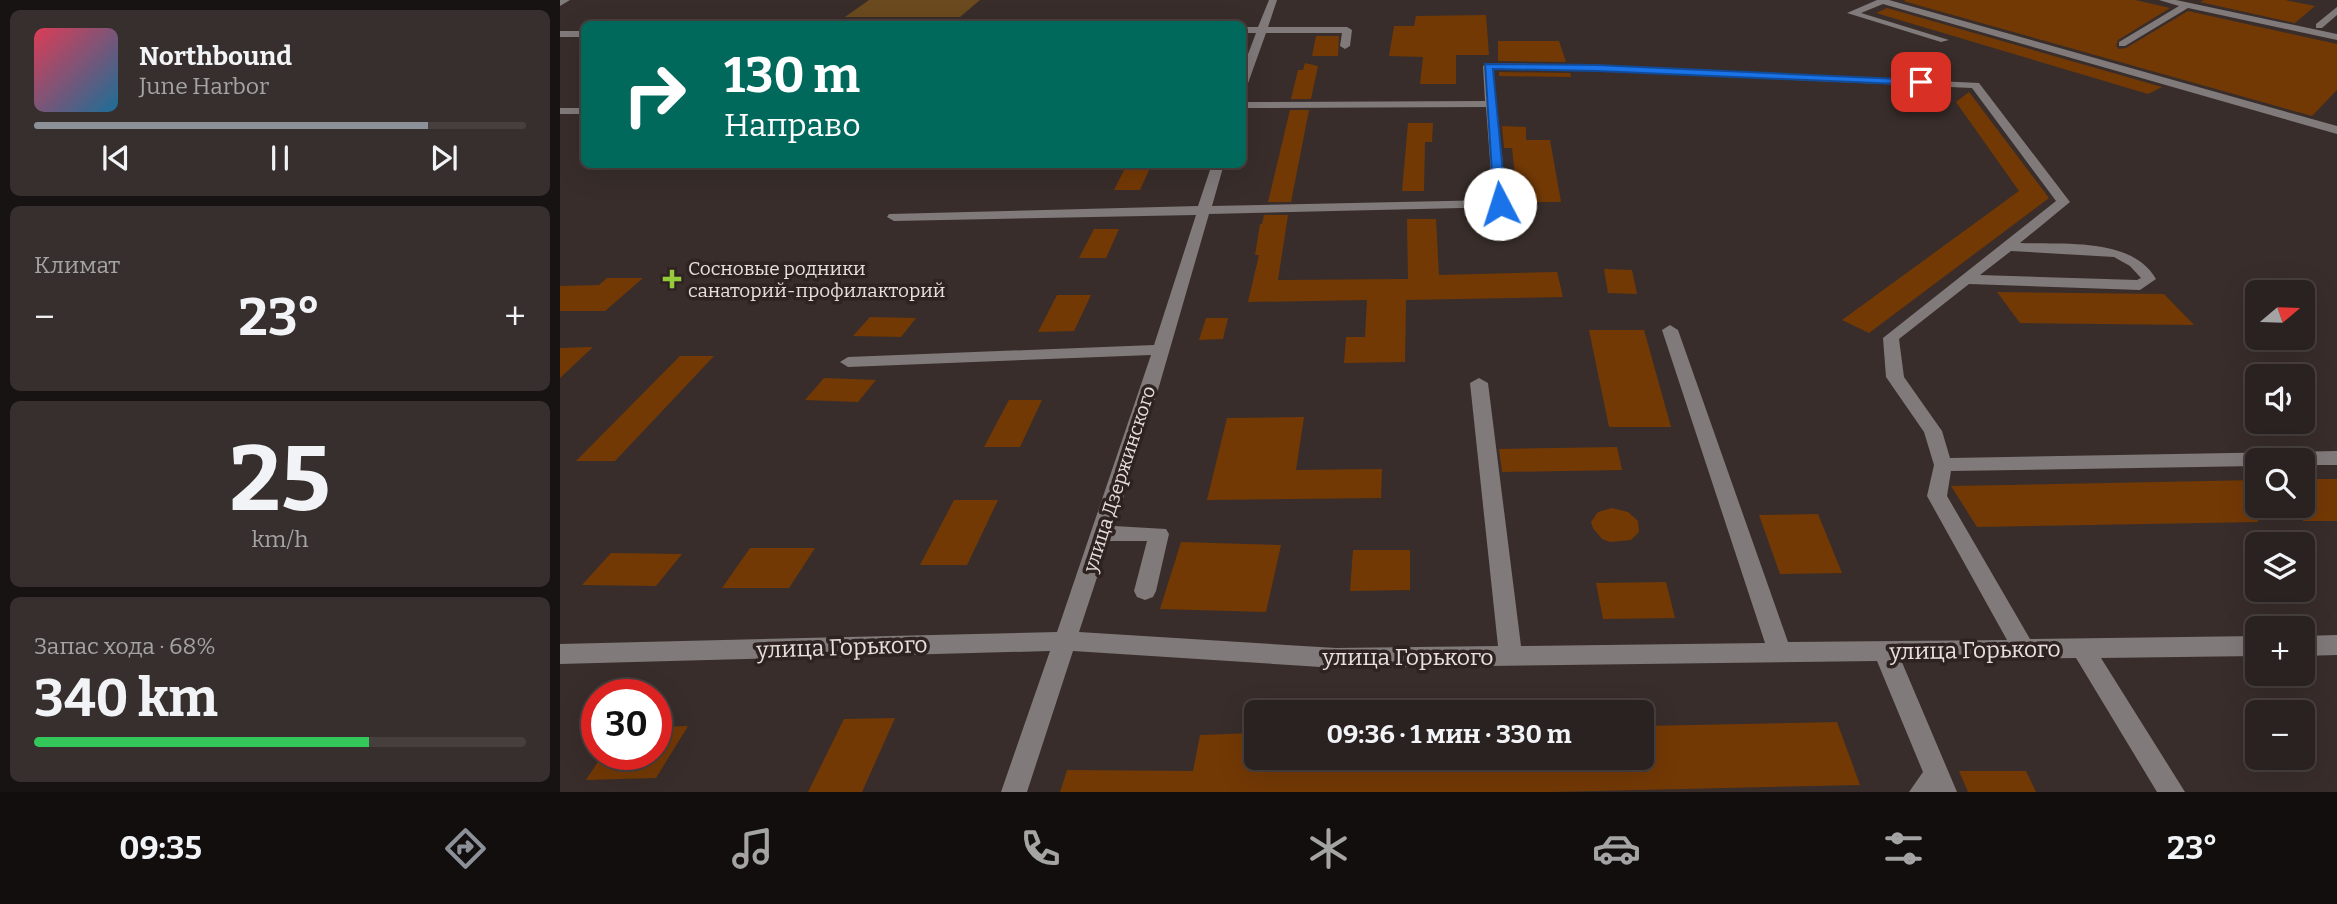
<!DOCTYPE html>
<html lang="ru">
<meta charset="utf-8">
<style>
body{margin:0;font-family:Bitter,serif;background:#362f2d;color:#f1f3f6;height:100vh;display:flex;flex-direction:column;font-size:26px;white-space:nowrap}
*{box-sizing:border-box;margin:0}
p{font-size:23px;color:#a5a4a5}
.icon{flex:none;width:38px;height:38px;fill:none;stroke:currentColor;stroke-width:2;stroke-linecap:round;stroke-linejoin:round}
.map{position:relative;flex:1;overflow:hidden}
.sheet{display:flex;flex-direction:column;gap:10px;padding:10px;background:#171312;width:560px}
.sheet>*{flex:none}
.banner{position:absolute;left:21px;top:21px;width:665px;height:147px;border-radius:10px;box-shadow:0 7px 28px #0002,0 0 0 2px #463f3e;background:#00695c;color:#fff;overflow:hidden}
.needle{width:46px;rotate:71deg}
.fabs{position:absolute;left:1685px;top:280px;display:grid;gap:14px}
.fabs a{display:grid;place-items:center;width:70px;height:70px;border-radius:10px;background:#2a2220;box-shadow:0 7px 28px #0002,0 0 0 2px #463f3e;font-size:35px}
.speed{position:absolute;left:21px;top:679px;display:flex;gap:14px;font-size:35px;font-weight:700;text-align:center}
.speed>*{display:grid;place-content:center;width:91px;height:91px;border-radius:50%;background:#2a2220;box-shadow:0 7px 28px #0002,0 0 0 2px #463f3e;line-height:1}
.speed .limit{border:10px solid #d22;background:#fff;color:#111}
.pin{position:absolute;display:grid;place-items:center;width:60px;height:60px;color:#fff;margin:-30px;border-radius:14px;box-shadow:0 4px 10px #0006}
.me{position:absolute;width:77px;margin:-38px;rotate:355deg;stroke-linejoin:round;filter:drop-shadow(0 0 5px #0008)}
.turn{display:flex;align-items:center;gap:24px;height:147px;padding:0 28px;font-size:32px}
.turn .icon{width:91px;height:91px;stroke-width:2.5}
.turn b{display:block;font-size:49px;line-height:60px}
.big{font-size:52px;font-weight:700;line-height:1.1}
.sheet .card{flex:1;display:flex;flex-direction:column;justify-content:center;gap:10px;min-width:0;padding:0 24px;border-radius:10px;background:#362f2d}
.sheet .dial{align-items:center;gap:0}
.dial b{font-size:91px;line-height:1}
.song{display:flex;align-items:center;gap:21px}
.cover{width:84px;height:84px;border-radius:10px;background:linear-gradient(135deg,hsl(350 70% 55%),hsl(200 70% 35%))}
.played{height:7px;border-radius:4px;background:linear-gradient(90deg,#8c9099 80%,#463f3e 80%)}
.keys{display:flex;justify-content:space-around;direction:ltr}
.heat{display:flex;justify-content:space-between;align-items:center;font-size:38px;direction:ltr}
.charge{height:10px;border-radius:5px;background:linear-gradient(90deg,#34c759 68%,#463f3e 0)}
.trip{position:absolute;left:684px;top:700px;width:410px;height:70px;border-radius:10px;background:#2a2220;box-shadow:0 7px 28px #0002,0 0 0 2px #463f3e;font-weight:700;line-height:70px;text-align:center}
.tab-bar{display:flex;height:112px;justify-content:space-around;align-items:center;background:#110e0d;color:#a5a4a5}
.tab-bar .icon{width:49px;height:49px}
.tab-bar .active{color:#8c9099}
.tab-bar b{font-size:32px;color:#f1f3f6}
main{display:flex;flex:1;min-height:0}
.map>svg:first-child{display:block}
.green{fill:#6a4a1e}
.building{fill:#733905}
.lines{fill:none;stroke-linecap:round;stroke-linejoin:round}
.minor{fill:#807a7a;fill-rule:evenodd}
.route{fill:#1a73e8;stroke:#114b97;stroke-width:2}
.poi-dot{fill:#95cc3b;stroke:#2e2320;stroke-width:2.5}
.labels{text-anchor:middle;stroke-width:7;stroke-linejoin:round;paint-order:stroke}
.poi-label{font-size:19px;fill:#e7dfdd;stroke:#2e2320;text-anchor:start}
.street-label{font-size:19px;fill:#e7dfdd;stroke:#2e2320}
.near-street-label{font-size:23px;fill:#e7dfdd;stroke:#2e2320}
</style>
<main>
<section class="sheet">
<div class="card">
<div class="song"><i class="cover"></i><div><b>Northbound</b><p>June Harbor</p></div></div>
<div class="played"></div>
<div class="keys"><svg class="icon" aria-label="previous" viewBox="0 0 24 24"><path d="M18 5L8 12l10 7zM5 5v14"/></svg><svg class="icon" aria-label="pause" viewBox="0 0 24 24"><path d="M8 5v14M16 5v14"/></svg><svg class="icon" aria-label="next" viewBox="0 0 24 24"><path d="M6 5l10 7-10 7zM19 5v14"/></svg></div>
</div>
<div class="card"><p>Климат</p>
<div class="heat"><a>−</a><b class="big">23°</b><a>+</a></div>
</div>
<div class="card dial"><b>25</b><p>km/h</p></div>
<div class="card"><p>Запас хода · 68%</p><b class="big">340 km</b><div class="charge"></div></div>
</section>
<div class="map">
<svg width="1777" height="792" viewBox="0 0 1777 792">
<rect width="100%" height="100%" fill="#382d2a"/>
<polygon class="green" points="309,0 420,0 400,17 285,17"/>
<g class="building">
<polygon points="1346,0 1575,0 1610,8 1558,40 1556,46 1559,49 1566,48 1628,11 1777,44 1777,90 1752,116 1343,1"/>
<polygon points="1644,0 1725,0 1755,6 1735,23 1640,2"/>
<polygon points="1327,8 1602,87 1588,94 1316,13"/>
<polygon points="926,15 929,55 896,55 896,84 860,84 863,57 829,56 834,26 854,26 856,16"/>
<polygon points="756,36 779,36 778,56 752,56"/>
<polygon points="938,41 999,41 1006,62 938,61"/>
<polygon points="745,63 758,66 751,99 731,99 738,70 743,70"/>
<polygon points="939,72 1010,73 1011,77 939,76"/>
<polygon points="1409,92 1489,198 1309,333 1282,320 1459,191 1396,102"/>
<polygon points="730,110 749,110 731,202 708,202"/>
<polygon points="848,123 873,123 872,142 865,142 864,191 842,191"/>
<polygon points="942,126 966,127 966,140 990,140 1001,202 958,202 952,148 944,148"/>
<polygon points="565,168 590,168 580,190 554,190"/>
<polygon points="704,215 728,215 718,280 848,279 847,219 876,219 879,275 997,272 1003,297 846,300 845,362 784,363 786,337 805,337 807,300 688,302 699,255 695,255 700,224 702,224"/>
<polygon points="534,229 559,229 546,258 519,258"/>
<polygon points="1044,269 1072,270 1077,294 1048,293"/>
<polygon points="47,278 83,278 45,311 0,311 0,286 39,285"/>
<polygon points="1437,292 1604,294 1634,325 1460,323"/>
<polygon points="497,295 531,295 514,331 478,332"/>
<polygon points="310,317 356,318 341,337 293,336"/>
<polygon points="646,318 668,318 663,339 639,340"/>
<polygon points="1029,330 1084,330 1111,427 1049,427"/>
<polygon points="33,347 0,378 0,348"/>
<polygon points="120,356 154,356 55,461 16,461"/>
<polygon points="264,378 316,380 298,402 245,400"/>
<polygon points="449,400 482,400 460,447 424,447"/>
<polygon points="744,417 736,470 822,469 821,498 647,500 667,418"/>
<polygon points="1057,447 1062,470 942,472 939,449"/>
<rect x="1743" y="479" width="34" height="42"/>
<polygon points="1698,480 1698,522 1417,527 1391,486"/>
<polygon points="394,500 438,500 407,565 360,565"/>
<polygon points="1052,508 1068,512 1078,521 1079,532 1071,540 1050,542 1042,539 1033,528 1031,522 1038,512"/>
<polygon points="1258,514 1282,573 1220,574 1199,515"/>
<polygon points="621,542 721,545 706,612 600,609"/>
<polygon points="190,548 255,548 229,588 162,588"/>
<polygon points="793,550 850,550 850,590 790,591"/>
<polygon points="51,553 122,554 96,586 22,585"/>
<polygon points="1106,582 1115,618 1043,619 1036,583"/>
<polygon points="335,718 302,792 248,792 284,719"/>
<polygon points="1277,722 1300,785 991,792 500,792 507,770 633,771 640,735 696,733 696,758 1082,758 1082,726"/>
<polygon points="128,726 96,778 26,780 43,754 96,754 96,727"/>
<polygon points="1399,771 1466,771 1476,792 1408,792"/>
</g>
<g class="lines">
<g class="minor">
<polygon points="0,0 10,0 0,6"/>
<polygon points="709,0 717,0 708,27 787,27 792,30 790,46 785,49 780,46 782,33 706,33 687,86 682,89 682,70 696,33 682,33 682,27 698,27"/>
<polygon points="1317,0 1329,0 1777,126 1777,134 1323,4 1301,13 1389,40 1381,42 1287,13"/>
<polygon points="1599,0 1616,0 1777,34 1777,40 1628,8 1565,46 1559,46 1559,42 1619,6"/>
<polygon points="1777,7 1777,15 1762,28 1756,28 1756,24"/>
<rect x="0" y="31" width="24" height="6"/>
<path d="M 928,63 L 1037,65 L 1419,83 L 1510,202 L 1460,243 C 1504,245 1572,237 1596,279 L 1580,290 L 1409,284 L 1339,339 L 1344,377 L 1382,431 L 1390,458 L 1777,451 L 1777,465 L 1743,465 L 1743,460 L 1698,460 L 1698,466 L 1391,471 L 1387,496 L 1470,639 L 1698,636 L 1698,656 L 1541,658 L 1625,792 L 1597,792 L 1516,658 L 1341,660 L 1397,792 L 1349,792 L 1363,772 L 1317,661 L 776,668 L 513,651 L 467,792 L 441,792 L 490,651 L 0,664 L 0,644 L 497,632 L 591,355 L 288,367 L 280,362 L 288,357 L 594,345 L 636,215 L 334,221 L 327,217 L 329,214 L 638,206 L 652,164 L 664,164 L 652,206 L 933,200 L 926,107 L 682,108 L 682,102 L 925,101 L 923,66 ZM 933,69 L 1037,71 L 1412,88 L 1496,201 L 1323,338 L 1326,377 L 1364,432 L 1374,465 L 1367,496 L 1447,640 L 1228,642 L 1118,330 L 1110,325 L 1102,330 L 1205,643 L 961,646 L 928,383 L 919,378 L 910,383 L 938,646 L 776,648 L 519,632 L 549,541 L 587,541 L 574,591 L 577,597 L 585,600 L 593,597 L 596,591 L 609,534 L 606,529 L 554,526 L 598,390 L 649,214 L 945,207 L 947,204 ZM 1451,251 L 1554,257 L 1570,266 L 1581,278 L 1577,280 L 1420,275 Z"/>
<rect x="0" y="108" width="24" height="6"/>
<polygon points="1777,635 1777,655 1743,656 1743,636"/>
</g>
</g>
<polygon class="route" points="925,64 1037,65 1361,80 1366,82 1361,85 1037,71 933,69 946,204 940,208 934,204"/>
<path class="poi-dot" d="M108.5 268.5h7v7h7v7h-7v7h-7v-7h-7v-7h7z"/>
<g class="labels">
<g class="poi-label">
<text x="128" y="275">Сосновые родники<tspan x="128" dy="22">санаторий-профилакторий</tspan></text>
</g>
<g class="street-label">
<text transform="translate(559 479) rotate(-72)" y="7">улица Дзержинского</text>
</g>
<g class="near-street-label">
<text transform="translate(282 647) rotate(-2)" y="8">улица Горького</text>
<text transform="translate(1415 650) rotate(-1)" y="8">улица Горького</text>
<text x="848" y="665">улица Горького</text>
</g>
</g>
</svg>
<div class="fabs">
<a><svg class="needle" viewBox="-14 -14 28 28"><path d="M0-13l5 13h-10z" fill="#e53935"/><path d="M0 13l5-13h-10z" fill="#a5a4a5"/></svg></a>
<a><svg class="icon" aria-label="sound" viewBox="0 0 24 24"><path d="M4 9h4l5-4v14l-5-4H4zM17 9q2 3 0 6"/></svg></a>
<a><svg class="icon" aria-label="search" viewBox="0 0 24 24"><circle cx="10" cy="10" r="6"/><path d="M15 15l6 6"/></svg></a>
<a><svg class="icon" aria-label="layers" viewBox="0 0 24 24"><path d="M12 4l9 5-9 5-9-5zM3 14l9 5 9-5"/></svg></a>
<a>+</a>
<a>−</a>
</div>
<div class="speed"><div class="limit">30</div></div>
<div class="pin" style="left:1361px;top:82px;background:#d93025"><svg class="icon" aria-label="arrive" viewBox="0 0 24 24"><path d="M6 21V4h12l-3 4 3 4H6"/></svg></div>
<svg class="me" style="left:940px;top:204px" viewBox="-20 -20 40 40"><circle r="19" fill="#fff"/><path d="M0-13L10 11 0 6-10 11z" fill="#1a73e8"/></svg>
<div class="trip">09:36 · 1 мин · 330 m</div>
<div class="banner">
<div class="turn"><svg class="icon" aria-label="right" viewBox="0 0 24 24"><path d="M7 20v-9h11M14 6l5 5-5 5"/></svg><div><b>130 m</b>Направо</div></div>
</div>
</div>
</main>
<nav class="tab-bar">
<b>09:35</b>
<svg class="icon active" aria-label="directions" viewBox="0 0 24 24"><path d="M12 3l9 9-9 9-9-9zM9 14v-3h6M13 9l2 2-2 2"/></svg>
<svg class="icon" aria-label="music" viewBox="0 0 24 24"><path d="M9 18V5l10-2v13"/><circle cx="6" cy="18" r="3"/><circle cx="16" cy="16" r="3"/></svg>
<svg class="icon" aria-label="phone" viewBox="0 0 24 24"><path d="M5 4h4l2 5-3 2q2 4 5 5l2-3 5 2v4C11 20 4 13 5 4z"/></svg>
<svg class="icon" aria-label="climate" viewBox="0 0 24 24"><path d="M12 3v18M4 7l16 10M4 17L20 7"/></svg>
<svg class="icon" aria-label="car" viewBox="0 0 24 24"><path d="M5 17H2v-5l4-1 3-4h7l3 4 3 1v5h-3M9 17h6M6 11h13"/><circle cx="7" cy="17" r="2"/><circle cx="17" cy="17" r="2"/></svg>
<svg class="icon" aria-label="filters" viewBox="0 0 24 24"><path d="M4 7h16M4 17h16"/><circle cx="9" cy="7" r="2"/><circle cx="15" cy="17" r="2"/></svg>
<b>23°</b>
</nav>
